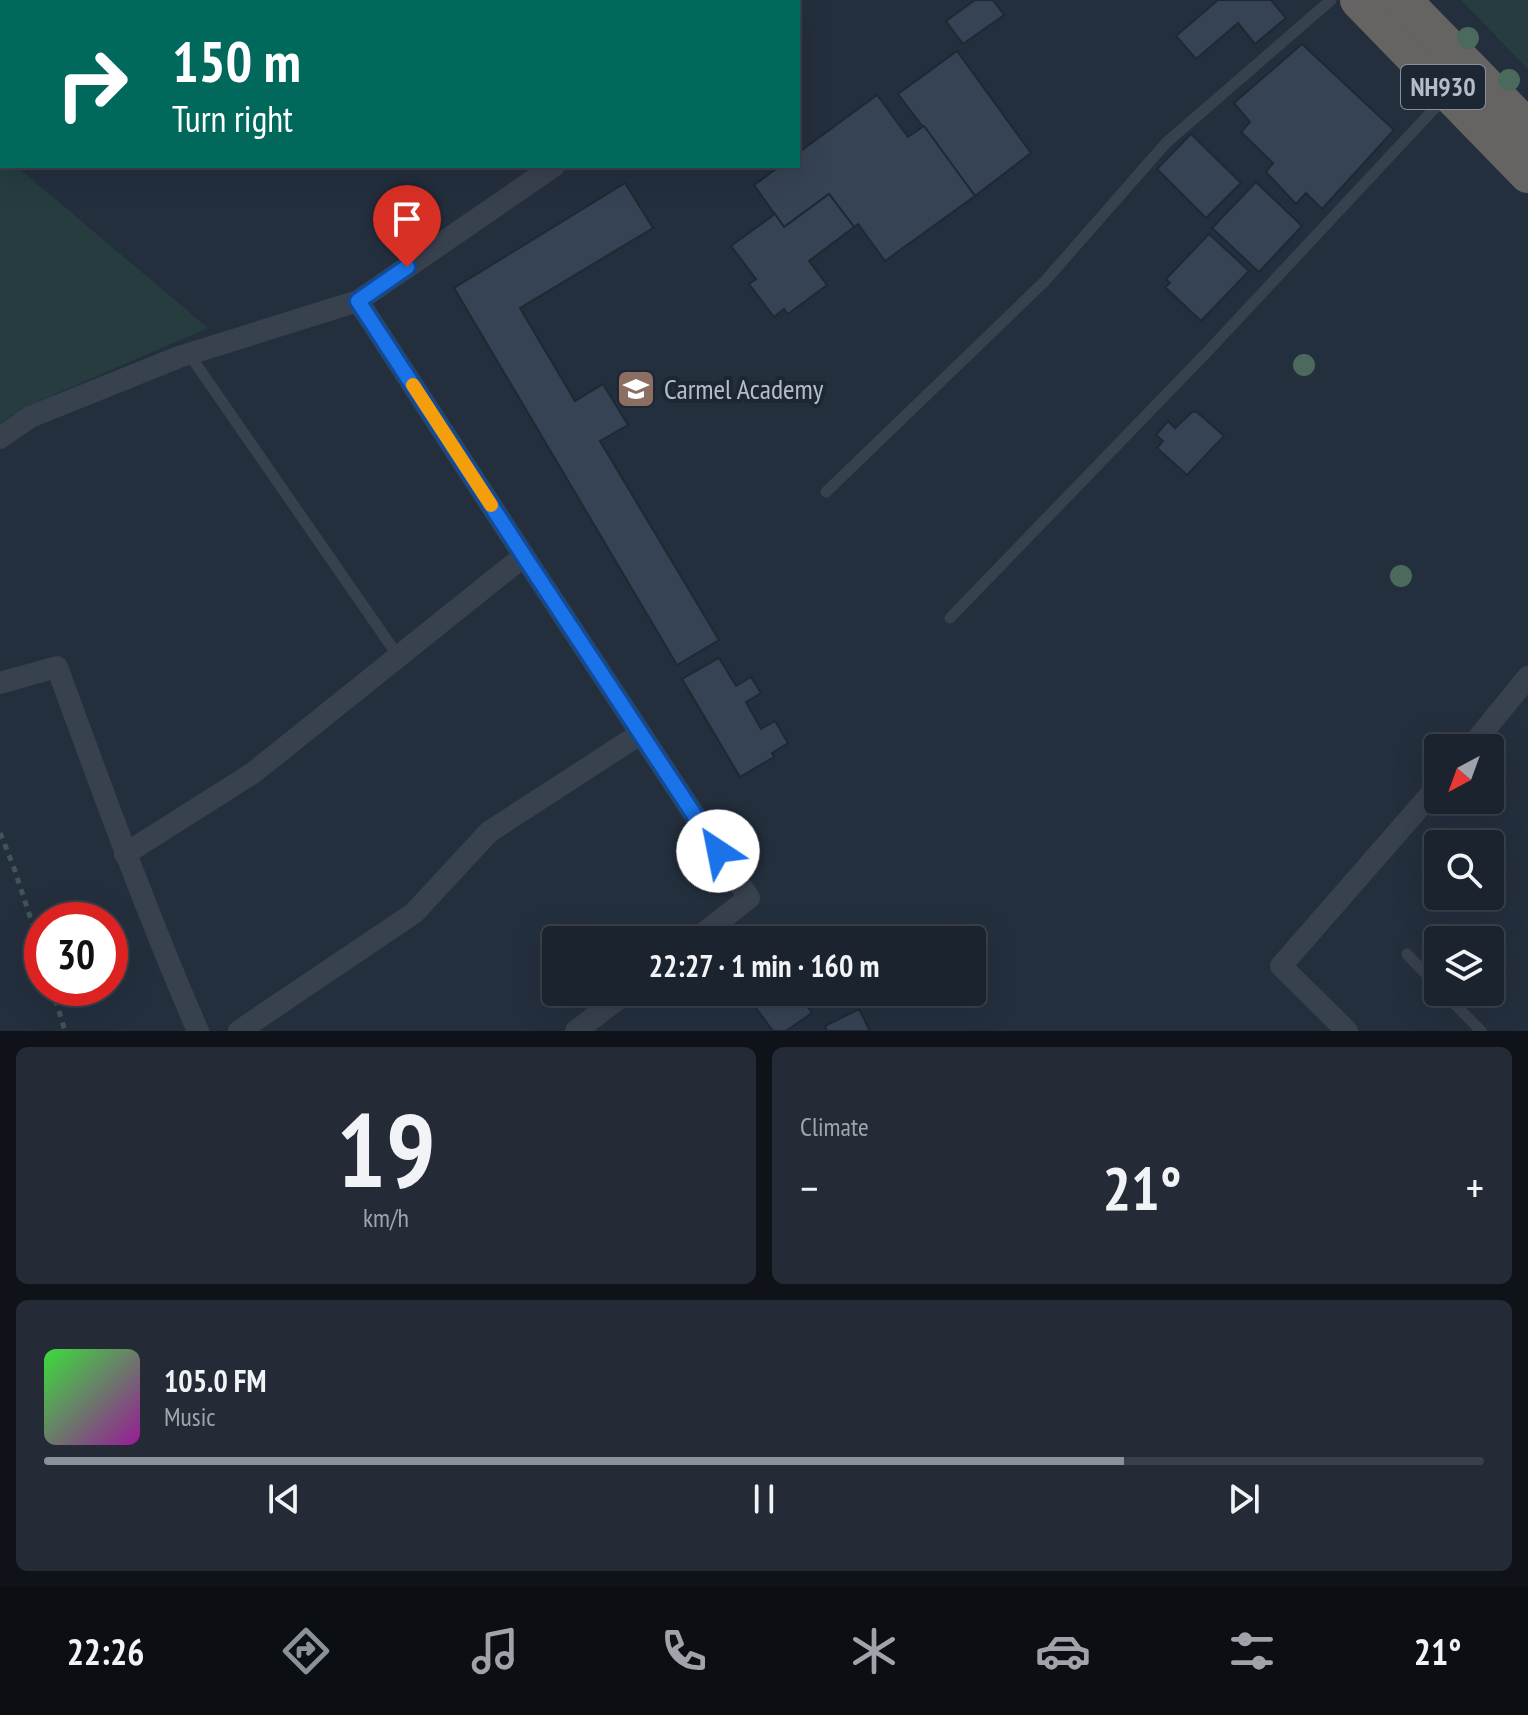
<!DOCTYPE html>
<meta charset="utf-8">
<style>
body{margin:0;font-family:"PT Sans Narrow",sans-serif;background:#242b36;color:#f1f3f6;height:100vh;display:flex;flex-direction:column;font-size:30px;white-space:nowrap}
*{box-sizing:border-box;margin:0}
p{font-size:26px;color:#a0a4aa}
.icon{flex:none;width:44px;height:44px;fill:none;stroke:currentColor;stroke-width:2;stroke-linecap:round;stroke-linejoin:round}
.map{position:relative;height:1031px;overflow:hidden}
.panel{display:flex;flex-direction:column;gap:16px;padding:16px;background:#0f1319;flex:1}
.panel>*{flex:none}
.hud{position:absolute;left:0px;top:0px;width:800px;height:168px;box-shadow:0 8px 32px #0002,0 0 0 2px #39404a;background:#00695c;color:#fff;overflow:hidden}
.needle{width:52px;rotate:221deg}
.controls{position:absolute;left:1424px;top:734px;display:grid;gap:16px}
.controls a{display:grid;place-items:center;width:80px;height:80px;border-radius:8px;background:#1b232e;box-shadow:0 8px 32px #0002,0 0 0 2px #39404a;font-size:40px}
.speed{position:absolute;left:24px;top:902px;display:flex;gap:16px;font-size:40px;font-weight:700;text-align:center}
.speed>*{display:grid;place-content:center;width:104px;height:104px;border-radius:50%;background:#1b232e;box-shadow:0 8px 32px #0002,0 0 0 2px #39404a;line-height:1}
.speed .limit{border:12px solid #d22;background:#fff;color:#111}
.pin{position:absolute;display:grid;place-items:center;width:68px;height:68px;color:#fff;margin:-82px -34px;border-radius:50% 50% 50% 0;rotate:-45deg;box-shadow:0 0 8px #0007}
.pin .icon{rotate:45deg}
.me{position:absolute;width:88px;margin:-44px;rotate:326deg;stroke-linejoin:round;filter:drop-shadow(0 0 6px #0008)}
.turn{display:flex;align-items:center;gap:28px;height:168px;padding:0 40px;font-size:36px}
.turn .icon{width:104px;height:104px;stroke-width:2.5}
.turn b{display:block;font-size:56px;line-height:68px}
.big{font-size:60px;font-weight:700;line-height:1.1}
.panel .tile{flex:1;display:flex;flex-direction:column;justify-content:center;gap:12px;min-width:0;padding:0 28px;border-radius:12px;background:#242b36}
.panel .dial{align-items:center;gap:0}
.dial b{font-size:104px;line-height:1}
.song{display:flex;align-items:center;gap:24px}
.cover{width:96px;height:96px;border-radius:12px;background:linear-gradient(135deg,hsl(120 70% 55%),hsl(300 70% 35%))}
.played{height:8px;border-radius:4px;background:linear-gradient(90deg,#8c9099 75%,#39404a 75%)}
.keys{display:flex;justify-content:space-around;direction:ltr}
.heat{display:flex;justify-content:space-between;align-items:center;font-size:44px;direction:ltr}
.panel .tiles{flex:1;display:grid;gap:16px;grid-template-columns:1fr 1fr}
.tile:last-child{grid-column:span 2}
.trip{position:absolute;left:542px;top:926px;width:444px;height:80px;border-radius:8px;background:#1b232e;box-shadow:0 8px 32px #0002,0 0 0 2px #39404a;font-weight:700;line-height:80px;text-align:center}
.menu{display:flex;height:128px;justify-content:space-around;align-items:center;background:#0b0e12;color:#a0a4aa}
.menu .icon{width:56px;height:56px}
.menu .on{color:#8c9099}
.menu b{font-size:36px;color:#f1f3f6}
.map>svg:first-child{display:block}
.green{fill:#263c3f}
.building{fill:#364354;stroke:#1f2835;stroke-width:2}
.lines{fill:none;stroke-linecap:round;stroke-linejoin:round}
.path{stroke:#3f5557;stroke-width:5;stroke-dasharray:6 6;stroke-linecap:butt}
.service{stroke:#38414e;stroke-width:11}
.minor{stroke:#38414e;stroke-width:22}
.trunk{stroke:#656462;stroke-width:38}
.tree{fill:#4b6a5d}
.route-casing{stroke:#114b97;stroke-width:20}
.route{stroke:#1a73e8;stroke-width:14}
.slow{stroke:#f59e0b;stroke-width:14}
.labels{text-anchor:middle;stroke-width:8;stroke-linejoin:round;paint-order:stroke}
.shield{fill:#1d2633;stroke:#878f9c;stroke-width:2}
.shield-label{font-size:26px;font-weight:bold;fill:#b4bcc9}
.poi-label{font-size:28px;fill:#b4bcc9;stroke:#1d2633;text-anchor:start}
</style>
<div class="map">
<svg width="1528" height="1031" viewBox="0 0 1528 1031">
<rect width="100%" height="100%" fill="#242f3e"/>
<g class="green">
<polygon points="1461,0 1528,0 1528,69"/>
<polygon points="0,152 2,154 2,166 16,166 208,328 23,408 0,424"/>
</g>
<g class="building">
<polygon points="362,0 534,0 532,2 364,2"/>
<rect x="639" y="0" width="90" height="2"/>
<polygon points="975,0 993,0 1004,15 963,44 946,21"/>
<polygon points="1218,0 1271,0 1286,18 1255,44 1238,23 1196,59 1176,36"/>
<polygon points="1302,44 1394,130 1322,209 1306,193 1296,204 1266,172 1273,163 1241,132 1250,122 1234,103"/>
<polygon points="957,51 1031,153 975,196 898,94"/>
<polygon points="877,95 908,137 924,126 975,196 885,261 858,224 854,227 829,194 784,227 754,185 780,166 798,166 798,153"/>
<polygon points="1191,134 1241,183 1206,218 1157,169"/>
<polygon points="1256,182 1302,226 1259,272 1212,228"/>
<polygon points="625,183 653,228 520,308 575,401 603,384 628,425 600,441 719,640 677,665 454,288"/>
<polygon points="829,194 854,227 809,261 827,285 788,314 784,309 774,317 749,284 756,279 731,246 775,214 784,227"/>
<polygon points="1209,234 1249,271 1201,321 1165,287 1170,283 1166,279"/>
<polygon points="1192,412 1197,412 1224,436 1187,475 1157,448 1163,441 1156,435 1168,421 1175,428"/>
<polygon points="719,658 736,686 751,677 761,693 746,702 761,729 775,721 788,743 772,753 774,757 740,777 682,679"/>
<polygon points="744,992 797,992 812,1013 786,1031 773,1031"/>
<polygon points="859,1009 870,1031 827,1031 825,1026"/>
</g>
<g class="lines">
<g class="path">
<polyline points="0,833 13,865 42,953"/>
<polyline points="52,988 65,1031"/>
</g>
<g class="service">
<polyline points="189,354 398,656"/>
<polyline points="826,492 1045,281 1166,143 1331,0"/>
<polyline points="950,618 1209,350 1446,96"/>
<polyline points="1407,954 1438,987"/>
<polyline points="1443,992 1481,1031"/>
</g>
<g class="minor">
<polyline points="753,2 754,0"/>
<polyline points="358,301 524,556 749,898 695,940"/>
<polyline points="0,438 30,417 179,357 358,301 554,166"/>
<path d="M 0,683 L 57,667 C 102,789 146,912 198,1031"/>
<polyline points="1470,748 1528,677"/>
<polyline points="125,854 253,773 524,556"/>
<polyline points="239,1031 414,913 489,832 640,734"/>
<polyline points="576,1031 627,992"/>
<polyline points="1347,1031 1281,966 1438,786"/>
</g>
<g class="trunk">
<polyline points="1359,0 1528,174"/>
<polyline points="1402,0 1528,129"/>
</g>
</g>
<g class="tree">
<circle cx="1468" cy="38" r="11"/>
<circle cx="1509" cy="80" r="11"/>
<circle cx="1304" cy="365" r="11"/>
<circle cx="1401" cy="576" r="11"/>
</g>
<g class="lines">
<g class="route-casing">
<polyline id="route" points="407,267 358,301 524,556 718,851"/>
</g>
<use href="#route" class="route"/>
<polyline class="slow" points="413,385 491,505"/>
</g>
<defs>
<g id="school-square" transform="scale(2)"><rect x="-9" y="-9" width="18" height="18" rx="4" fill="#8d6e63" stroke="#1d2633"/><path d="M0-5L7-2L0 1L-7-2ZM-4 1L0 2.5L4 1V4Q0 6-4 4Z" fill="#fff"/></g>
</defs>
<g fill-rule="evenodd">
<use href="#school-square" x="636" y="389"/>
</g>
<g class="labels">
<rect class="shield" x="1401" y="65" width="84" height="44" rx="6"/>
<g class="shield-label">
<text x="1443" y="96">NH930</text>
</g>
<g class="poi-label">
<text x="664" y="399">Carmel Academy</text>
</g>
</g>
</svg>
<div class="controls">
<a><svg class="needle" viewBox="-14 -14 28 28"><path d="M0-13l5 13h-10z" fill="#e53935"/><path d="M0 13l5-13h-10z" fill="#a0a4aa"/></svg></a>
<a><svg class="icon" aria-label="search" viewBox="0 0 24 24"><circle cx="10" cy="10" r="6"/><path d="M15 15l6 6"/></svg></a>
<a><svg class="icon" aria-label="layers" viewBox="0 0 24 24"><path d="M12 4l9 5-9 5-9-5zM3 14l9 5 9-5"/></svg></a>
</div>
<div class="speed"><div class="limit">30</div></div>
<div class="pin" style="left:407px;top:267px;background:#d93025"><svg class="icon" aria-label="arrive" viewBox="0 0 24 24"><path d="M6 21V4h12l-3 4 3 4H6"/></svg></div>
<svg class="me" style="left:718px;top:851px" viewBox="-20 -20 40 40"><circle r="19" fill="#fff"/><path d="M0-13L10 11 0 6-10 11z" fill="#1a73e8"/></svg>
<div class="trip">22:27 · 1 min · 160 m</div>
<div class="hud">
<div class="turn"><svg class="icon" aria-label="right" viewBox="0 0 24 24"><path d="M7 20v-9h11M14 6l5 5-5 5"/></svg><div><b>150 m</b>Turn right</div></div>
</div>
</div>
<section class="panel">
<div class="tiles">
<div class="tile dial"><b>19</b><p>km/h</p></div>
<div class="tile"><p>Climate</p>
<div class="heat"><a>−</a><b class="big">21°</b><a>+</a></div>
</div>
<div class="tile">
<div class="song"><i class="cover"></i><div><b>105.0 FM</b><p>Music</p></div></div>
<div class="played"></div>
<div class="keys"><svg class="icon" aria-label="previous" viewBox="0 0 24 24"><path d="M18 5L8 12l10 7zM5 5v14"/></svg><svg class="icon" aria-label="pause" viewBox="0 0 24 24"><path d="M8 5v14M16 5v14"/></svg><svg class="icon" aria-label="next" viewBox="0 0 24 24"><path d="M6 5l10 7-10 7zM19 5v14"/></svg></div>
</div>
</div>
</section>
<nav class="menu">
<b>22:26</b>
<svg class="icon on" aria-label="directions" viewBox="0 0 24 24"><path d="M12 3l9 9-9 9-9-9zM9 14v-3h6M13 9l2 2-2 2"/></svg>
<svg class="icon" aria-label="music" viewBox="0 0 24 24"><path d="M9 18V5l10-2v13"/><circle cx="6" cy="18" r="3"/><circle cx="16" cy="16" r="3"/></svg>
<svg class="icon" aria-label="phone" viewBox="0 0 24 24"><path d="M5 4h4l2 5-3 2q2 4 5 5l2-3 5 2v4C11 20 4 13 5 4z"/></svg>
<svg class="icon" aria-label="climate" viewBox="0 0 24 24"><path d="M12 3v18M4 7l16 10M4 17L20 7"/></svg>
<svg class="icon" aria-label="car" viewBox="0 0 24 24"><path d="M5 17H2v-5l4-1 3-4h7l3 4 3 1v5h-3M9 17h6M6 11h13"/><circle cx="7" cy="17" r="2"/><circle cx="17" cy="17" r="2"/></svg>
<svg class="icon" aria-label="filters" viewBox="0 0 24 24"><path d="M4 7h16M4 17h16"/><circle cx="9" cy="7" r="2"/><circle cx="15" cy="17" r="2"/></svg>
<b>21°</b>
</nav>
